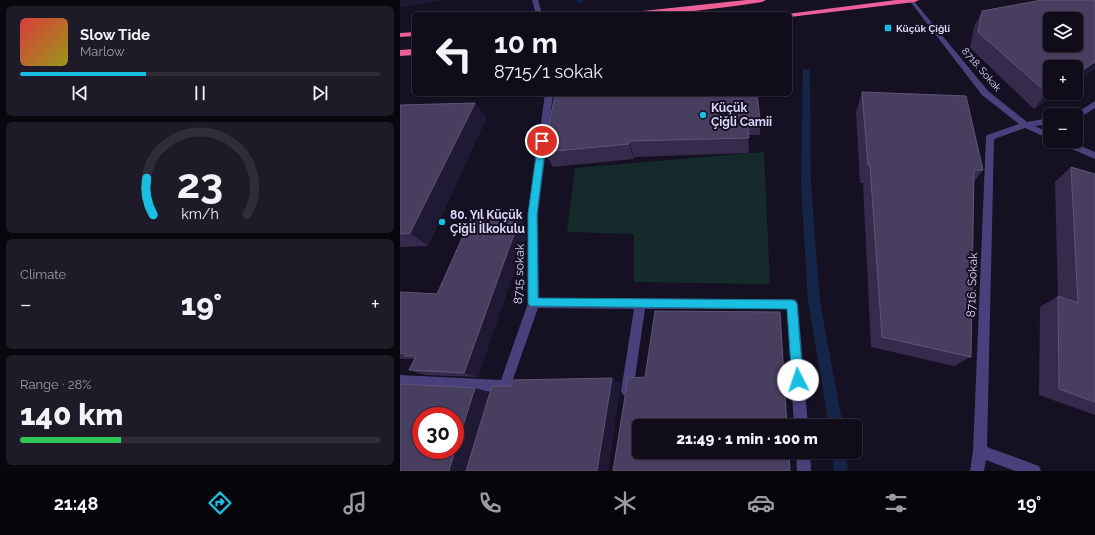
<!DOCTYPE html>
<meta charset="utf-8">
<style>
body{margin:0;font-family:Raleway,sans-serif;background:#1e1a27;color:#f1f3f6;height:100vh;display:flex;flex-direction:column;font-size:15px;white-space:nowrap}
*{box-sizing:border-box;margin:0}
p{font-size:13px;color:#9c9ba2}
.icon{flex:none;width:22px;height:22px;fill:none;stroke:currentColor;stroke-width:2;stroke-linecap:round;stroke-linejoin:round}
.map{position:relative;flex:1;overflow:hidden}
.panel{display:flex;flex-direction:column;gap:6px;padding:6px;background:#09070e;width:400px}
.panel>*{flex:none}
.hud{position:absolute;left:12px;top:12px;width:380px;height:84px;border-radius:6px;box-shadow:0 1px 3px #0004,0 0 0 1px #302c39;background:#100c1a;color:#f1f3f6;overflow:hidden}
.fabs{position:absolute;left:643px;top:12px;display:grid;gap:8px}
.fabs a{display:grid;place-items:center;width:40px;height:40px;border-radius:6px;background:#100c1a;box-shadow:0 1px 3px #0004,0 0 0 1px #302c39;font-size:20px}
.speed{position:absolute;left:12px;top:407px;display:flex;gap:8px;font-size:20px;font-weight:700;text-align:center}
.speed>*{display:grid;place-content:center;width:52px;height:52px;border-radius:50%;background:#100c1a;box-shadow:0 1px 3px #0004,0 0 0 1px #302c39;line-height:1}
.speed .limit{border:6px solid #d22;background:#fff;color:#111}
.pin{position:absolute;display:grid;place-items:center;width:34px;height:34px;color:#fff;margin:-17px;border:2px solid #fff;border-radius:50%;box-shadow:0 1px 4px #0007}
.me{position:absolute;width:44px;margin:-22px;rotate:356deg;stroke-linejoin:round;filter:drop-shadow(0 0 3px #0008)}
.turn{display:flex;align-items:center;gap:14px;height:84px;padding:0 16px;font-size:18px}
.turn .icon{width:52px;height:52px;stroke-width:2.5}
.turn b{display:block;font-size:28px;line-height:34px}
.big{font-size:30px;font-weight:800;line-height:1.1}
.panel .widget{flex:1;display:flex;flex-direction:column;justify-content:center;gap:6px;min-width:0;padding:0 14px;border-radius:6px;background:#1e1a27}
.panel .dial{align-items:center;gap:0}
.dial svg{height:104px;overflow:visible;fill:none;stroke:#302c39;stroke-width:7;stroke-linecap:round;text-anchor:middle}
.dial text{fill:#f1f3f6;stroke:none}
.song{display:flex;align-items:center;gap:12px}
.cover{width:48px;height:48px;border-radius:6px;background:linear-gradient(135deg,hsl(0 70% 55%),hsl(60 70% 35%))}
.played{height:4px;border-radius:2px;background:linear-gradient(90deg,#1abee2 35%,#302c39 35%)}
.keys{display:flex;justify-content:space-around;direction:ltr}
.heat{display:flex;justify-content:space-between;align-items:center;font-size:22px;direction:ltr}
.charge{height:6px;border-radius:3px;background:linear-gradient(90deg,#34c759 28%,#302c39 0)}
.trip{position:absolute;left:232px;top:419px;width:230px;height:40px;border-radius:6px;background:#100c1a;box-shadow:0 1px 3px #0004,0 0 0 1px #302c39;font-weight:800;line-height:40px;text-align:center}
.tabs{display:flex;height:64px;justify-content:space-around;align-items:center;background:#06050a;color:#9c9ba2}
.tabs .icon{width:28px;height:28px}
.tabs .selected{color:#1abee2}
.tabs b{font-size:18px;color:#f1f3f6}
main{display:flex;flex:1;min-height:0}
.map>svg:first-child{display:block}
.green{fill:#142a2b}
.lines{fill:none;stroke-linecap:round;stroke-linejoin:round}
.stream{fill:#152547;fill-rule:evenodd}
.minor{fill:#48417b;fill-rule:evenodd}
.highway{fill:#ec5f98;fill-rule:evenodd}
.wall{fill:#352c4d}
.shaded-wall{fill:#201934}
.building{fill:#473e60;stroke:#5e5678;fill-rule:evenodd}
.route{fill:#1abee2;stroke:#117c93}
.poi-dot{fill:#1abee2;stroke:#151022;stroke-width:1.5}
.labels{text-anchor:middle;stroke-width:4;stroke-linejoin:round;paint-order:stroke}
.far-poi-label{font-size:10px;font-weight:bold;fill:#ddd6fa;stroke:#151022;text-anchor:start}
.far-street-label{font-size:10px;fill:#ddd6fa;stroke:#151022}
.poi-label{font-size:12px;font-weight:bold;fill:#ddd6fa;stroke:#151022;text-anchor:start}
.street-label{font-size:12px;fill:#ddd6fa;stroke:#151022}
</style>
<main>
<section class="panel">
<div class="widget">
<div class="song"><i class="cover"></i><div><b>Slow Tide</b><p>Marlow</p></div></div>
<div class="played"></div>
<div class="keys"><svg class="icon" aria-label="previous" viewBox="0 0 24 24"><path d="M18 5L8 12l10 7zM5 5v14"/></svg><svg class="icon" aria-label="pause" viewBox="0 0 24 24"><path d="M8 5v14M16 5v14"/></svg><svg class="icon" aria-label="next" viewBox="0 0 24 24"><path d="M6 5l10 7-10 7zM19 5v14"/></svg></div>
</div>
<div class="widget dial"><svg viewBox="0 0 100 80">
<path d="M14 69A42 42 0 1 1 86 69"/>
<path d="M14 69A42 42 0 0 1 9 41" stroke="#1abee2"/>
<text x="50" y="56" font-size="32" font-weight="700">23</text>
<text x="50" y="72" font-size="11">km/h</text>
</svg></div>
<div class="widget"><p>Climate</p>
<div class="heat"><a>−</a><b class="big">19°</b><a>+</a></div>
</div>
<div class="widget"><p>Range · 28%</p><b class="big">140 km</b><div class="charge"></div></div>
</section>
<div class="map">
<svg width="695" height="471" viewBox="0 0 695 471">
<rect width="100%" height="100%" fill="#151022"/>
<polygon class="green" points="364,152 370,284 234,282 234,234 167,232 175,168"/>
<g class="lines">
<g class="stream">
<polygon points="176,0 182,0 183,2 178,3"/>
<polygon points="403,69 409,69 410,71 411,185 420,302 443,426 429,426 408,302 401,185"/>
<polygon points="432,452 446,452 448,471 434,471"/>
</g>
<g class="minor">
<polygon points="132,0 138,0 142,14 136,14"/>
<polygon points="509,0 513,0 588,91 627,122 650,118 650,124 635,126 650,133 650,139 625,128 594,139 587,447 639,466 641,471 615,471 586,460 584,471 570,471 573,451 586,137 587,135 619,124 582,95"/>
<polygon points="145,94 153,94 138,214 139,298 392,299 396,300 398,304 408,426 394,426 387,309 245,309 233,391 231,395 227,397 223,395 221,391 234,309 138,308 106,399 104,403 100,405 96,403 94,399 96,392 0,387 0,375 101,380 128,303 128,214"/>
<polygon points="695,101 695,108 676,120 676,115 673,115"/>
<polygon points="657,141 669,141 695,152 695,159 658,143"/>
<polygon points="396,452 410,452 411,471 397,471"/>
</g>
<g class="highway">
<path d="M 346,0 L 366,0 L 362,2 C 318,9 274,14 229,14 L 233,12 Z"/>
<polygon points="496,0 519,0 515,2 390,17 390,14 387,14"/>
<polygon points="14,32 14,36 0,37 0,33"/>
<polygon points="14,49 14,55 0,56 0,50"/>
</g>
</g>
<g class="wall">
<polygon points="695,0 695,69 676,81 650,93 658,93 634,109 570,48 574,27 582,11"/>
<polygon points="462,92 583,170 574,182 571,357 554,366 471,347 463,183 460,183 456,112"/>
<polygon points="155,94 360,119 360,135 348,135 349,153 234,157 234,159 153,167 144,152"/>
<polygon points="75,103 86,118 28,246 0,247 0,105"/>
<polygon points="671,167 695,174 695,415 639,395 640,307 658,296 658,297 655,182"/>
<polygon points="118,216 126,226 126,236 78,377 25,375 9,370 14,359 0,359 0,292 37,294"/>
</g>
<g class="shaded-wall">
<polygon points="0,0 44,0 0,8"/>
<polygon points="695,62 695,69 676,81 676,74"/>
<polygon points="650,91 650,93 658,93 634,109 647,93"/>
<polygon points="75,103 86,118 28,246 10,233"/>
<polygon points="229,141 234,157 234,159 229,144"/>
<polygon points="118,216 126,226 126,236 78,377 64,373"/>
<polygon points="212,378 221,384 208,471 197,471"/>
<polygon points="75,388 93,393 72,471 50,471 49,470"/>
</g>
<g class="building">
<path d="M 642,0 L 695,0 L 695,62 L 676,74 L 676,67 L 650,67 L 650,91 L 647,93 L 578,32 L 582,11 ZM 650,19 L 676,19 L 676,45 L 650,45 Z"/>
<polygon points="462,92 566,96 583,170 574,170 571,357 482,337 470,165 468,165"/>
<polygon points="155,94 357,94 360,119 347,120 349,138 229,141 229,144 144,152"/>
<polygon points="75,103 10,233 0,234 0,105"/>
<polygon points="671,167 695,174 695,402 659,389 658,296 678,303"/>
<polygon points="72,216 118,216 117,226 64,373 9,370 16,356 5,356 6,354 0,353 0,292 37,294"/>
<polygon points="255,311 380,312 387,426 239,426 239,452 389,452 390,471 213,471 228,378 245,377"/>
<polygon points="212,378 197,471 66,471 92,386 111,386 113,380"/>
<path d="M 0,384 L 75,388 L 49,470 L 50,471 L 0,471 ZM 21,416 L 55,416 L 55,450 L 21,450 Z"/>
</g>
<polygon class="route" points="142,138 146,141 137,214 138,298 392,300 395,301 397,304 403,380 401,384 398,386 394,384 392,380 387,309 130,306 128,303 128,214 138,141"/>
<g class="poi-dot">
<rect x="484" y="24" width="8" height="8" rx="2"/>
<circle cx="303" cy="115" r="4"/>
<circle cx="42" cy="222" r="4"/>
</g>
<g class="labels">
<g class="far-poi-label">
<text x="496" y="32">Küçük Çiğli</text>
</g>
<g class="far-street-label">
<text transform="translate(582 69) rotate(49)" y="4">8718. Sokak</text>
</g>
<g class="poi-label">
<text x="311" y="112">Küçük<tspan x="311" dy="14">Çiğli Camii</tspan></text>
<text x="50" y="219">80. Yıl Küçük<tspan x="50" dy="14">Çiğli İlkokulu</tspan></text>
</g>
<g class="street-label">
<text transform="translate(119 274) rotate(-88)" y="4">8715 sokak</text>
<text transform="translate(572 285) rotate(-88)" y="4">8716. Sokak</text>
</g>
</g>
</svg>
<div class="fabs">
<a><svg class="icon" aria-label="layers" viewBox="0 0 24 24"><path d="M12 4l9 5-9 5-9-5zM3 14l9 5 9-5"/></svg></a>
<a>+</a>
<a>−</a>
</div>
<div class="speed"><div class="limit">30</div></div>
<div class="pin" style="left:142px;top:141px;background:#d93025"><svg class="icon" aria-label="arrive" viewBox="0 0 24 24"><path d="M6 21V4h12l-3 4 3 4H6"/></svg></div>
<svg class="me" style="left:398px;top:380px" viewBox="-20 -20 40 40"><circle r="19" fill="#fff"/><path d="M0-13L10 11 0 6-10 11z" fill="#1abee2"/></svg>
<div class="trip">21:49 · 1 min · 100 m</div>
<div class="hud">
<div class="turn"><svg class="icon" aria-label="left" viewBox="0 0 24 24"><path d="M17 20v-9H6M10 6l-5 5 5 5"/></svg><div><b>10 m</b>8715/1 sokak</div></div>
</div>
</div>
</main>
<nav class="tabs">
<b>21:48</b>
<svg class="icon selected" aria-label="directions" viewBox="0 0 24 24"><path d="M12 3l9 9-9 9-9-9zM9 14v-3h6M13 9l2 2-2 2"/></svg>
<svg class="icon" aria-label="music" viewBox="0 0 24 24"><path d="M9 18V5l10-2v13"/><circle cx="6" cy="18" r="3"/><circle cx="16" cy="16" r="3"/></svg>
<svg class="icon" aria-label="phone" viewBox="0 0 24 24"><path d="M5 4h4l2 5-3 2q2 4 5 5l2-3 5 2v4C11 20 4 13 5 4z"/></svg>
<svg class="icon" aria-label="climate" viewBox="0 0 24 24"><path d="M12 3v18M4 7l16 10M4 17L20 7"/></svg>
<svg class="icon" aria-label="car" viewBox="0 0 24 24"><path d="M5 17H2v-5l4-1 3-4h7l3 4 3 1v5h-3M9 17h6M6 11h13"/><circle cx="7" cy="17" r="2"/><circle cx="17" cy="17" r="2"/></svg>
<svg class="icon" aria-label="filters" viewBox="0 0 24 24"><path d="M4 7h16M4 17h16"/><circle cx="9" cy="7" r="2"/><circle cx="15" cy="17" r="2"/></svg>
<b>19°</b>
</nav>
